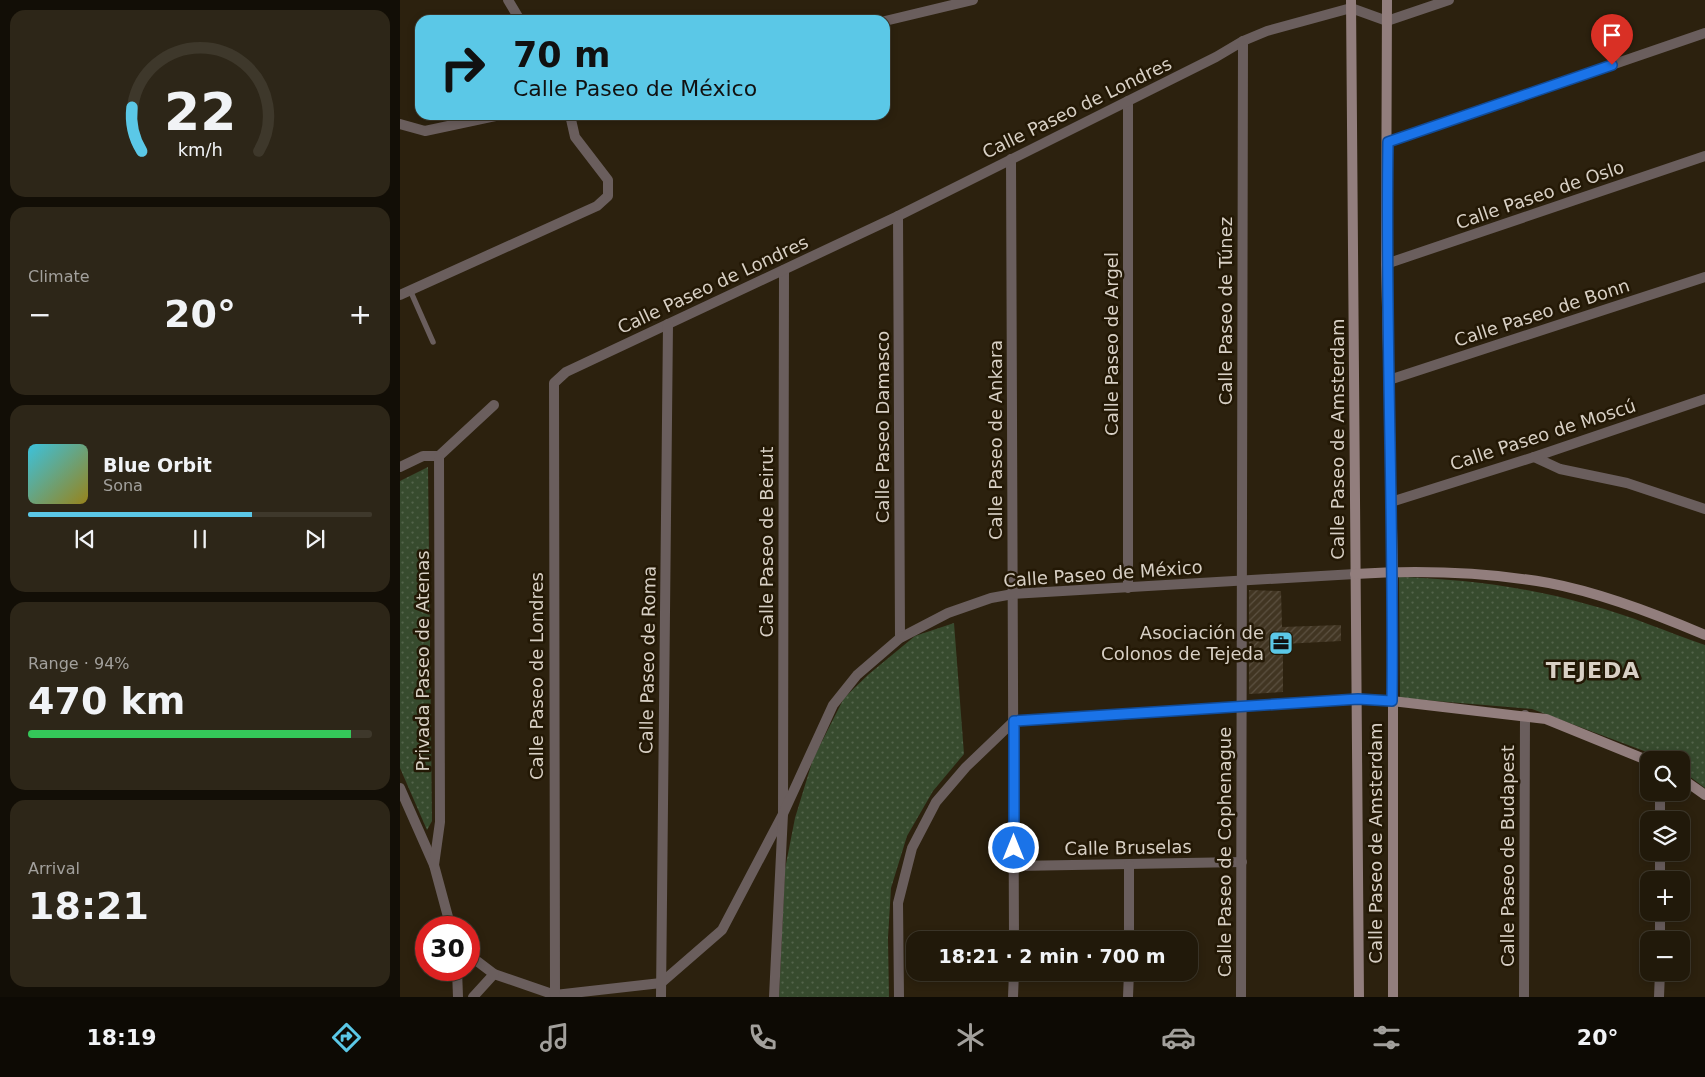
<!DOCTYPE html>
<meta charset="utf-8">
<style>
body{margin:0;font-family:"DejaVu Sans",sans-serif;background:#2d2618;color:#f1f3f6;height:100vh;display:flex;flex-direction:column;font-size:19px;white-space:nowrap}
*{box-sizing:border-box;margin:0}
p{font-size:16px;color:#a2a09c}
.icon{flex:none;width:28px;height:28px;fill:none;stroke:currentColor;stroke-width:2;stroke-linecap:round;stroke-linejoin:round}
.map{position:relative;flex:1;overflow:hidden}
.panel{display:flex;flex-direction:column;gap:10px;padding:10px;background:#120e06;width:400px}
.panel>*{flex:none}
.top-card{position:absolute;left:15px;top:15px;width:475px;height:105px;border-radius:15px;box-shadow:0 2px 8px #0003,0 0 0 1px #3e382b;background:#5bc8e7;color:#111;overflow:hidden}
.buttons{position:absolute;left:1240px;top:751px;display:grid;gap:10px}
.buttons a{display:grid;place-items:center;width:50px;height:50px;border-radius:10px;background:#21190a;box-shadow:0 2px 8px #0003,0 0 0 1px #3e382b;font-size:25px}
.speed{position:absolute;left:15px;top:916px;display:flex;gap:10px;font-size:25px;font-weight:700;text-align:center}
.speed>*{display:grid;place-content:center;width:65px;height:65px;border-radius:50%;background:#21190a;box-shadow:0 2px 8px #0003,0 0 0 1px #3e382b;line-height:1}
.speed .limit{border:8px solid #d22;background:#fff;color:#111}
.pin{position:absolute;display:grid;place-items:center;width:42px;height:42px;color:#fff;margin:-51px -21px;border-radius:50% 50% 50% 0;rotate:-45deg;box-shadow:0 0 5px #0007}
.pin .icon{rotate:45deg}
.me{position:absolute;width:55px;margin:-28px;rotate:0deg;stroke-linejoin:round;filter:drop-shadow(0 0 4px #0008)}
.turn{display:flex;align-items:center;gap:18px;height:105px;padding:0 15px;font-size:22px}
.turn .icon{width:65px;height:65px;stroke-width:2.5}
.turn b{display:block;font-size:35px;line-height:42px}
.big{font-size:38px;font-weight:600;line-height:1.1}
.panel .tile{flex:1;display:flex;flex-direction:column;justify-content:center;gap:8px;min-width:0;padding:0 18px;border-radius:15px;background:#2d2618}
.panel .dial{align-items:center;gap:0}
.dial svg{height:130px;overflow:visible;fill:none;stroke:#3e382b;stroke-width:7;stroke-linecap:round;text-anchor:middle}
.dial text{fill:#f1f3f6;stroke:none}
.song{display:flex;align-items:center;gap:15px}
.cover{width:60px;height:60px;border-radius:8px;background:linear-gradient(135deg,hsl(190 70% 55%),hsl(50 70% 35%))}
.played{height:5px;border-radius:2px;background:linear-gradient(90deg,#5bc8e7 65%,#3e382b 65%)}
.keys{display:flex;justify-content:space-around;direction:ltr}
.heat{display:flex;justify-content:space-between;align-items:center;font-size:28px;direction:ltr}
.charge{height:8px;border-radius:4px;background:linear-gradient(90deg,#34c759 94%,#3e382b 0)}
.trip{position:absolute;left:506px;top:931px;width:292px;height:50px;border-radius:15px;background:#21190a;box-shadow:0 2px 8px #0003,0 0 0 1px #3e382b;font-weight:600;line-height:50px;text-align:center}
.tabs{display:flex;height:80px;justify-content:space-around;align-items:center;background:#0d0a04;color:#a2a09c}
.tabs .icon{width:35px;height:35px}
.tabs .on{color:#5bc8e7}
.tabs b{font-size:22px;color:#f1f3f6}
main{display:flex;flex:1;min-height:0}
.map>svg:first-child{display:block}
.grass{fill:url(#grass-dots)}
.building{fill:url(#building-hatch)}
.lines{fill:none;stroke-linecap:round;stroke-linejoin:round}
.service{stroke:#6a5e5d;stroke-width:5.5}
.minor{stroke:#6a5e5d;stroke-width:10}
.secondary{stroke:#927e7d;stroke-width:10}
.route-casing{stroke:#114b97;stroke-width:12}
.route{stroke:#1a73e8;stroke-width:9}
.labels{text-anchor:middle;stroke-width:5;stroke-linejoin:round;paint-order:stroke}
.street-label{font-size:18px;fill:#d8d0c5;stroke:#231805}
.poi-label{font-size:18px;fill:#d8d0c5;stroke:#231805;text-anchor:end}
.district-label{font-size:22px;font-weight:bold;letter-spacing:1px;fill:#d8d0c5;stroke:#231805}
</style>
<main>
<section class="panel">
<div class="tile dial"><svg viewBox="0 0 100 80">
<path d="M14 69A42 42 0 1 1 86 69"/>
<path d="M14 69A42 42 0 0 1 8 42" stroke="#5bc8e7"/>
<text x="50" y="56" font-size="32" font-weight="700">22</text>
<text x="50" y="72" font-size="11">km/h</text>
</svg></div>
<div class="tile"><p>Climate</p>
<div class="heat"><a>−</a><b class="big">20°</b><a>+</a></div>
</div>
<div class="tile">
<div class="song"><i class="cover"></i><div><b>Blue Orbit</b><p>Sona</p></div></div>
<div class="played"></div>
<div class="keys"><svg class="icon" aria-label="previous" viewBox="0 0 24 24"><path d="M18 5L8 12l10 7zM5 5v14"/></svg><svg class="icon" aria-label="pause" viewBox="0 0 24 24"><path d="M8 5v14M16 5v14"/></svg><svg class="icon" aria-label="next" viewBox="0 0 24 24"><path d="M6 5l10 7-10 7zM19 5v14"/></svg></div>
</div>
<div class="tile"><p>Range · 94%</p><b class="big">470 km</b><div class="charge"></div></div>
<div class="tile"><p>Arrival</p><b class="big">18:21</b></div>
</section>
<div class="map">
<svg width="1305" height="997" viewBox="0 0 1305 997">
<defs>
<pattern id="grass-dots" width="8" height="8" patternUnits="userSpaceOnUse" patternTransform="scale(1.25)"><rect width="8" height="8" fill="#374b2e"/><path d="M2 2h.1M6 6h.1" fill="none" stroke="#53644b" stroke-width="1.8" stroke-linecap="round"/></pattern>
<pattern id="building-hatch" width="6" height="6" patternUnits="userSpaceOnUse" patternTransform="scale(1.25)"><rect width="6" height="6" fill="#413522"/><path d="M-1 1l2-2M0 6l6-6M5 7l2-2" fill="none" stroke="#5c5141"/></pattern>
</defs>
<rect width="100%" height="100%" fill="#2c210e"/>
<g class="grass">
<polygon points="28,467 32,821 27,830 0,768 0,481"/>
<path d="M 999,577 C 1064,579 1128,587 1190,605 C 1229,615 1267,632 1305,645 L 1305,788 L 1281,770 L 1281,760 L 1268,760 L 1132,709 L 1000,698 Z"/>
<polygon points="554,623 564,754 533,791 507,836 491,888 488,938 489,997 379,997 385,869 395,818 413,759 444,698 469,674 515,636"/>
</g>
<polygon class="building" points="849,590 881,591 882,627 941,625 941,641 883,644 883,692 849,694"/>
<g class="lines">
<polyline class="service" points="10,290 33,342"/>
<g class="minor">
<polyline points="108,0 120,20"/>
<polyline points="485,21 573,0"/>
<polyline points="0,124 25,131 100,115"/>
<polyline points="987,142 1305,33"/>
<polyline points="611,159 614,940"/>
<polyline points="498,216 500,638"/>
<polyline points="986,264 1305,156"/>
<polyline points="0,295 197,206 208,196 208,180 175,137 170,115"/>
<polyline points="989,380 1305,277"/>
<polyline points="1134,457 1160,469 1227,483 1305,509"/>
<polyline points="0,467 23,456 39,456 94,405"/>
<polyline points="991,502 1134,457 1305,399"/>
<polyline points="728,588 728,101"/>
<polyline points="0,788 34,865 51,928"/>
<polyline points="1260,820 1260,792"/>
<polyline points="34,865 40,822 39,456"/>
<polyline points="615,866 842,862"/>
<polyline points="1260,880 1260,852"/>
<polyline points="729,940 729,865"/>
<polyline points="1260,940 1260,912"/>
<polyline points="69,955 94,974 155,995 261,983 322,930 383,814 384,270"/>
<polyline points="57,970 58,997"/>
<polyline points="155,995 154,383 166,372 498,216 816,57 843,41 867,31 951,8 987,21 1049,0"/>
<polyline points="73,997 94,974"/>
<polyline points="261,997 268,324"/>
<polyline points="374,997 383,814 433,705 457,675 500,638 548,613 591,598 613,594 955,574"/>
<polyline points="499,997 498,903 512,848 536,802 566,767 614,721 958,699"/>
<polyline points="613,997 614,972"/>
<polyline points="728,997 729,972"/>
<polyline points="841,997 843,41"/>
<polyline points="1124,997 1125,715"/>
<polyline points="1259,997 1260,972"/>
</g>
<g class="secondary">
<polyline points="951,0 959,997"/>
<polyline points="987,0 986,264 993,572 993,997"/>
<path d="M 955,574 C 1020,570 1085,572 1149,583 C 1202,593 1256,614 1305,635"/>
<polyline points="958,699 992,701 1146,719 1249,761"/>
<polyline points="1281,778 1305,795"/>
</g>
</g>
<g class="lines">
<g class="route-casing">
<path id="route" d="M 614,848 L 614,721 L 958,699 L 992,701 C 994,514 985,328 988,142 L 1212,65"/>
</g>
<use href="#route" class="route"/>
</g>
<defs>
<g id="office-square" transform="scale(1.25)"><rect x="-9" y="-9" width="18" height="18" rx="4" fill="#5bc8e7" stroke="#231805"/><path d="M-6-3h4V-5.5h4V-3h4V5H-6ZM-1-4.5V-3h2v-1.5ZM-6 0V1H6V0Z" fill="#111"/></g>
</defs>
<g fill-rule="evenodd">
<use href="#office-square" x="881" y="643"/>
</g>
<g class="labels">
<g class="street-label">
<text transform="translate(677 108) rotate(-26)" y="6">Calle Paseo de Londres</text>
<text transform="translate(1140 195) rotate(-19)" y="6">Calle Paseo de Oslo</text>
<text transform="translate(313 285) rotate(-25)" y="6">Calle Paseo de Londres</text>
<text transform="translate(826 311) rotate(-90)" y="6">Calle Paseo de Túnez</text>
<text transform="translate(1142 313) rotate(-18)" y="6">Calle Paseo de Bonn</text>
<text transform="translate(712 344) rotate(-90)" y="6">Calle Paseo de Argel</text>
<text transform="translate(483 427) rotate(-90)" y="6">Calle Paseo Damasco</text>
<text transform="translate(1143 435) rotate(-18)" y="6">Calle Paseo de Moscú</text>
<text transform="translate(938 439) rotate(-90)" y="6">Calle Paseo de Amsterdam</text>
<text transform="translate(596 440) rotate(-90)" y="6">Calle Paseo de Ankara</text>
<text transform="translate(367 542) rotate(-90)" y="6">Calle Paseo de Beirut</text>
<text transform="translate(703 574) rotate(-4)" y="6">Calle Paseo de México</text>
<text transform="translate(248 660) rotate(-89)" y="6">Calle Paseo de Roma</text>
<text transform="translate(23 661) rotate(-90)" y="6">Privada Paseo de Atenas</text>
<text transform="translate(137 676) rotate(-90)" y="6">Calle Paseo de Londres</text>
<text transform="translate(976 843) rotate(-90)" y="6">Calle Paseo de Amsterdam</text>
<text transform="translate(728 848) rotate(-1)" y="6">Calle Bruselas</text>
<text transform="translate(825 852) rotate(-90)" y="6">Calle Paseo de Cophenague</text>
<text transform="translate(1108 856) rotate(-90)" y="6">Calle Paseo de Budapest</text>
</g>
<g class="poi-label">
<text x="864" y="639">Asociación de<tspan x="864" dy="21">Colonos de Tejeda</tspan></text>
</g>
<g class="district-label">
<text x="1193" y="678">TEJEDA</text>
</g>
</g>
</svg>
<div class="buttons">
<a><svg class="icon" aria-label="search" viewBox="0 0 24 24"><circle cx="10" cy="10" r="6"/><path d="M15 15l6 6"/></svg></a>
<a><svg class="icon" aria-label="layers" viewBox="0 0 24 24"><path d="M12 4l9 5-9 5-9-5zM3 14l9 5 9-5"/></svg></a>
<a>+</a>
<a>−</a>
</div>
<div class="speed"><div class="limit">30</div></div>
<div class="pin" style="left:1212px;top:65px;background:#d93025"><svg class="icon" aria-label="arrive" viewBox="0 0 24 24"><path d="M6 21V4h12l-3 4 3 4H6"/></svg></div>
<svg class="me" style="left:614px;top:848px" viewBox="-20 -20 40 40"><circle r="17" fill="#1a73e8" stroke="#fff" stroke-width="3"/><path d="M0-11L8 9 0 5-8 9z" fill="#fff"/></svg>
<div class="trip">18:21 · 2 min · 700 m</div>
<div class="top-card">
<div class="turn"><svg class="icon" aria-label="right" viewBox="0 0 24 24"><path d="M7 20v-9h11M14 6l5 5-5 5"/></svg><div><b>70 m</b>Calle Paseo de México</div></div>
</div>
</div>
</main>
<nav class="tabs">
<b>18:19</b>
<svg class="icon on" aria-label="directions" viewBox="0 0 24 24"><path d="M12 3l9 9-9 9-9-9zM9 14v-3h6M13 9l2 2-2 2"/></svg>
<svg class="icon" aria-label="music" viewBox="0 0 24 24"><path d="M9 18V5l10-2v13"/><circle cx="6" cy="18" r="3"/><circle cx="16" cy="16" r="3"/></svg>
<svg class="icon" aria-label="phone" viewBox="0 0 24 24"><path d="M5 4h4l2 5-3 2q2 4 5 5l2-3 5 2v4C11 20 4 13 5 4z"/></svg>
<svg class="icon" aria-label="climate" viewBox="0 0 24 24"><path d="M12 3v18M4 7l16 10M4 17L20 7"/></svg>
<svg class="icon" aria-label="car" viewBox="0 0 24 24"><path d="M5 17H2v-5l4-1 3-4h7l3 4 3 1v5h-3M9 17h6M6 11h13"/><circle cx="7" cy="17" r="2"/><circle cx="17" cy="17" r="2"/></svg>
<svg class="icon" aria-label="filters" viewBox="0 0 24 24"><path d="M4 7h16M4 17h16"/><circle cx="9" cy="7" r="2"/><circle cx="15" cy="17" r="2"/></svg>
<b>20°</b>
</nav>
